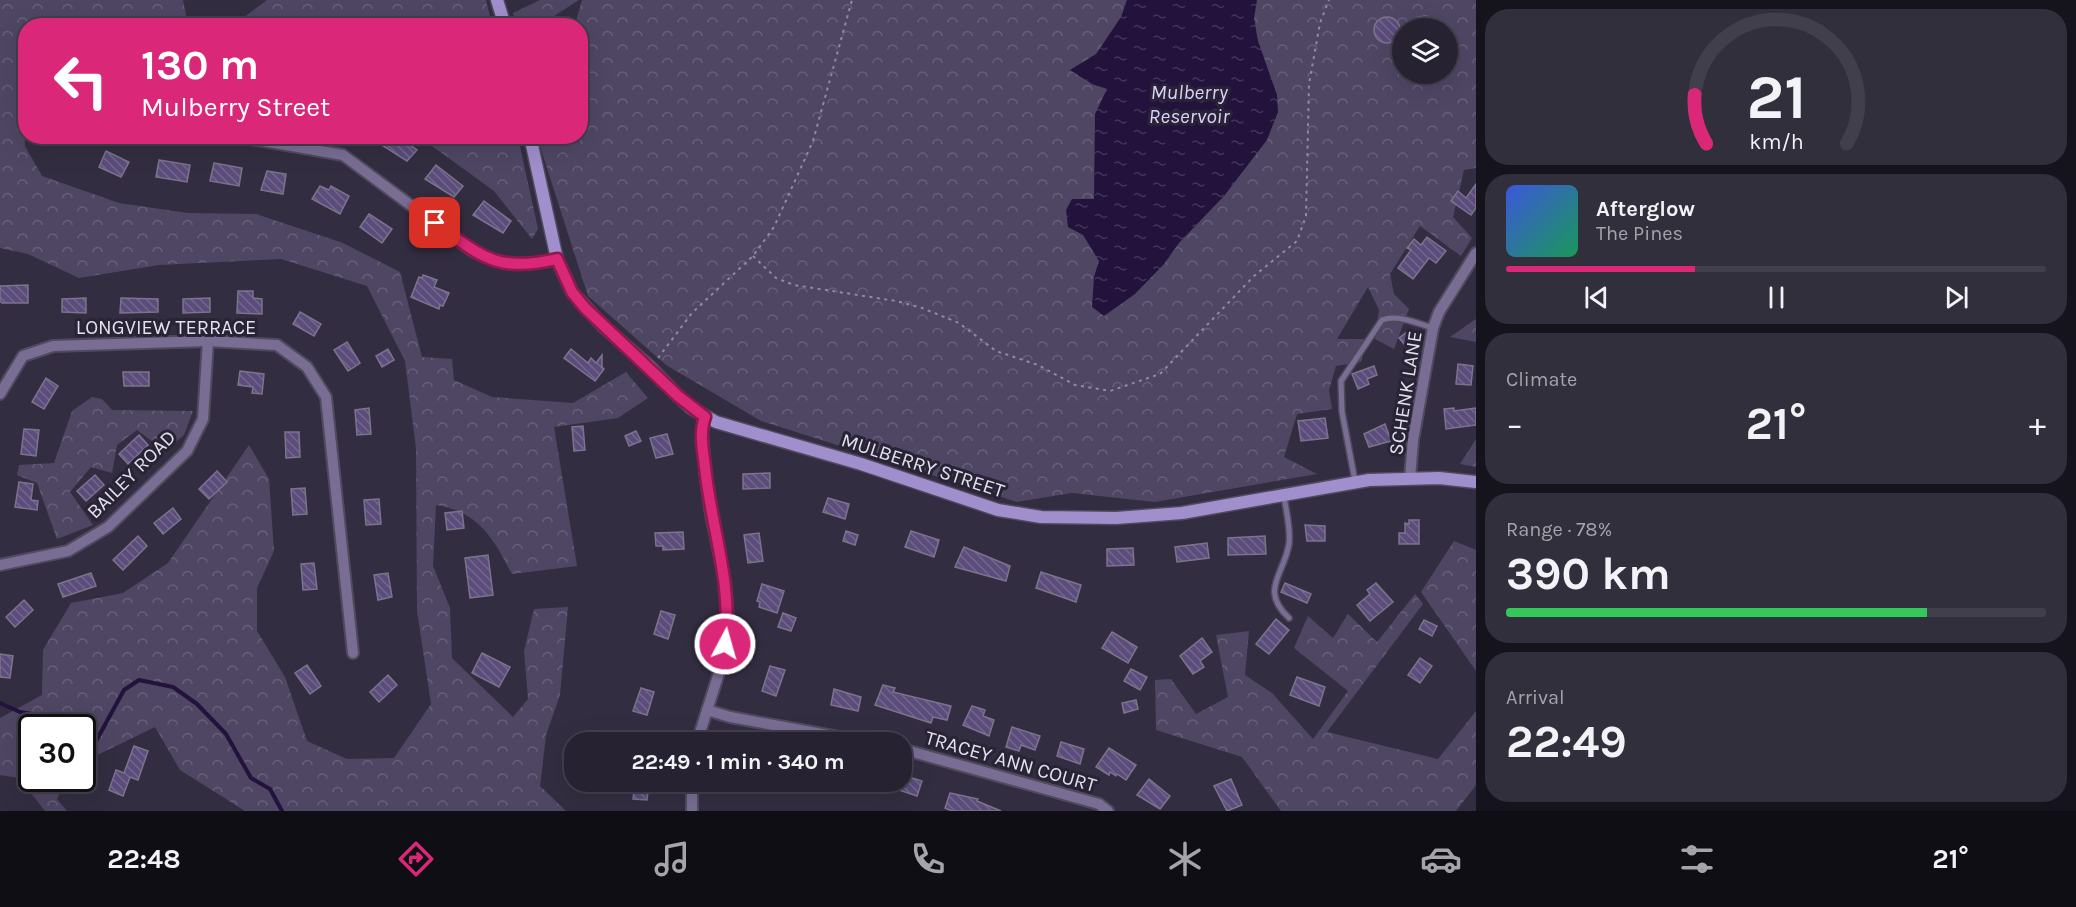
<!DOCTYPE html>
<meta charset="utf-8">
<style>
body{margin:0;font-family:Karla,sans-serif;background:#322f3d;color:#f1f3f6;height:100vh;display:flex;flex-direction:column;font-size:22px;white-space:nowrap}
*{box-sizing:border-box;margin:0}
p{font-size:20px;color:#a4a4ab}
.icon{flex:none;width:33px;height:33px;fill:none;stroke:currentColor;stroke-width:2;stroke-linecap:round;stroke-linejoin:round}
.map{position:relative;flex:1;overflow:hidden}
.panel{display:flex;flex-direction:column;gap:9px;padding:9px;background:#15131b;width:600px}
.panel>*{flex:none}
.guide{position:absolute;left:18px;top:18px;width:570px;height:126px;border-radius:24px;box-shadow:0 6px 24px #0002,0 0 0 2px #423f4d;background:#db2777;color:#fff;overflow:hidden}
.tools{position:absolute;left:1392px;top:18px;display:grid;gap:12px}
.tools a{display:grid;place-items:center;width:66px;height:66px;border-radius:50%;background:#262231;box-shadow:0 6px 24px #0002,0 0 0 2px #423f4d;font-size:30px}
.speed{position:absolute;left:18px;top:714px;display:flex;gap:12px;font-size:30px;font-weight:700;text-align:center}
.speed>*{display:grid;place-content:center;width:78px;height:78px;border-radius:50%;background:#262231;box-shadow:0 6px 24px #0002,0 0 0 2px #423f4d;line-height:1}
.speed .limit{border:3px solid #111;border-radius:9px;background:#fff;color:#111}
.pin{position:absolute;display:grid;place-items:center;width:51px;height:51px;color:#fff;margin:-26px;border-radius:12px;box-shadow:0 3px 9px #0006}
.me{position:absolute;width:66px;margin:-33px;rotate:6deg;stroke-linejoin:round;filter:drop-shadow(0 0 4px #0008)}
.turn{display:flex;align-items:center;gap:21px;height:126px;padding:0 24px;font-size:27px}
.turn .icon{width:78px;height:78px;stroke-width:2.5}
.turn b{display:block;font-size:42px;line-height:51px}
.big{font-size:45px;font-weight:700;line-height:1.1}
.panel .tile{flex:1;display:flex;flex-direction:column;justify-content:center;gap:9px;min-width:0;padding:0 21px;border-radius:24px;background:#322f3d}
.panel .dial{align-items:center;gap:0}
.dial svg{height:156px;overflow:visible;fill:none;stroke:#423f4d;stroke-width:7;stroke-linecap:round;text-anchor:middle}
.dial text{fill:#f1f3f6;stroke:none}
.song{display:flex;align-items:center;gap:18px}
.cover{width:72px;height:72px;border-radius:9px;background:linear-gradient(135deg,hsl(230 70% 55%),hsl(150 70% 35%))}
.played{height:6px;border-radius:3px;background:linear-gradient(90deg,#db2777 35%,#423f4d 35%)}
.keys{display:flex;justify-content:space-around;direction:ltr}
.heat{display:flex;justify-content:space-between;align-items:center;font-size:33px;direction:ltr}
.charge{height:9px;border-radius:4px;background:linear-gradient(90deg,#34c759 78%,#423f4d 0)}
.trip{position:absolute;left:564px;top:732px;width:348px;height:60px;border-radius:24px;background:#262231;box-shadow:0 6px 24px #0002,0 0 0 2px #423f4d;font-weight:700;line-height:60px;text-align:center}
.menu{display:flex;height:96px;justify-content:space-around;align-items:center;background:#0f0e14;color:#a4a4ab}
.menu .icon{width:42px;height:42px}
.menu .selected{color:#db2777}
.menu b{font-size:27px;color:#f1f3f6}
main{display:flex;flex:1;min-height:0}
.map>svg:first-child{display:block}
.forest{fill:url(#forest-crowns);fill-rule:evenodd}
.water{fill:url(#water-ripples)}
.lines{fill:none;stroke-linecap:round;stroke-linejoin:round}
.stream{stroke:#23133c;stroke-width:4}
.building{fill:url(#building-back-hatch);stroke:#7b748b;stroke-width:1.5}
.lane-casing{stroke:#4f4a5d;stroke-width:8}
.street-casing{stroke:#4f4a5d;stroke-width:14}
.secondary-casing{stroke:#4f4a5d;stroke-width:15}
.path{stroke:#918c9c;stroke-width:2;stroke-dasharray:3 4.5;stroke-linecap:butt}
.lane{stroke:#796d94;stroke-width:5}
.street{stroke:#796d94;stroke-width:10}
.secondary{stroke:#a18ecd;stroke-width:12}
.route-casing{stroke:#8e194d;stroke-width:15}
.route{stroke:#db2777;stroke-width:10}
.labels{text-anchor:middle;stroke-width:6;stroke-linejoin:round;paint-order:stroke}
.street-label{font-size:20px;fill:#e4e1ee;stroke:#292336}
.water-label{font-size:21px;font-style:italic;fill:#ddd0fe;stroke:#292336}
</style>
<main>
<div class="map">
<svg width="1476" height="811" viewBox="0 0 1476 811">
<defs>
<pattern id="forest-crowns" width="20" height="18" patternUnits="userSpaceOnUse" patternTransform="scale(1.5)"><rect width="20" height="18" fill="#4f4664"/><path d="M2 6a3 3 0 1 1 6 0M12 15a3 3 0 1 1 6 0" fill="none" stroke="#68607a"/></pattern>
<pattern id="water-ripples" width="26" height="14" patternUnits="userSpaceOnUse" patternTransform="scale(1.5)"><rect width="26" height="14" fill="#23133c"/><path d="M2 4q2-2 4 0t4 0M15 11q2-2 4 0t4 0" fill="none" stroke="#433558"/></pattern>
<pattern id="building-back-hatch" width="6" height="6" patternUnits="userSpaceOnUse" patternTransform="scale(1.5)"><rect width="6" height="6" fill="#5b4c7b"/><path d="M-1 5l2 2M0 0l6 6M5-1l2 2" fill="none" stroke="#72668e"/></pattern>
</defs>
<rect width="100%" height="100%" fill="#332d41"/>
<g class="forest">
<path d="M 0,0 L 183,0 L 188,25 L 144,25 L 133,21 L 124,26 L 26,26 L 25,146 L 42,176 L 119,203 L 188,213 L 256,214 L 343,243 L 400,272 L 422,357 L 452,359 L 454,380 L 492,397 L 573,403 L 626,372 L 648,398 L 618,418 L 554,427 L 577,566 L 512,574 C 493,538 479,512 436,505 L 433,566 L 450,608 L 452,658 L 513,717 L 528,699 L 524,651 L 534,609 L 568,607 L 560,695 L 546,735 L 540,786 L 566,811 L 245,811 L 180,770 L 155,727 L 83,762 L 82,728 L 32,728 L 32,778 L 66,779 L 57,799 L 67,811 L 45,811 L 19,778 L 0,775 L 0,718 L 42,695 L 43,650 L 71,603 L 123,593 L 168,563 L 249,445 L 269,479 L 274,551 L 257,588 L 257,631 L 285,677 L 307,741 L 347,759 L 394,758 L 431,704 L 417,611 L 416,449 L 405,361 L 367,286 L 281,259 L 159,265 L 79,278 L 28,254 L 0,248 Z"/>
<polygon points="267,0 486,0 492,25 234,25"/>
<polygon points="540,0 579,0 540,25 517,25 513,13"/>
<path d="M 582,0 L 1476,0 L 1476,168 L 1464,170 L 1453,217 L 1472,238 L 1461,256 L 1420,226 L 1390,274 L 1394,294 L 1409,309 L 1394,349 L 1375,339 L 1379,310 L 1368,287 L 1337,339 L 1367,339 L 1361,362 L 1336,366 L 1329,390 L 1332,409 L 1297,414 L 1284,457 L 1317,474 L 1155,502 L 1072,493 L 1017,502 L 761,421 L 666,365 L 588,296 L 537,137 L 580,136 L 580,26 L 575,25 ZM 1402,28 L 1448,28 L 1448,74 L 1402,74 Z"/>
<polygon points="423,137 518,137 538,229 532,239 494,191 432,146"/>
<polygon points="1476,319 1476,342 1450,337"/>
<polygon points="92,397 102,399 112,410 193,411 184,435 165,451 137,430 117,445 112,473 91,467 70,492 93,525 57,539 37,483 17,475 19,465 54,463 72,411"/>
<polygon points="1476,439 1476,467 1460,464"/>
<polygon points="1454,541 1476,550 1476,671 1421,592"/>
<polygon points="1415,594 1423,604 1327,732 1438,759 1476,711 1476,785 1456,811 1281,811 1242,757 1156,730 1155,680 1171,679 1196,714 1228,697 1216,635 1249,631 1245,675 1272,693 1313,739 1348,691 1294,648 1308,616 1333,638 1348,614 1377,642"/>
</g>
<polygon class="water" points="1127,0 1257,0 1254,18 1258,41 1277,95 1278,112 1267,140 1224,196 1179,243 1164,264 1135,294 1104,316 1092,307 1094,277 1099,261 1083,235 1068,227 1066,210 1072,199 1094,199 1095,114 1107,89 1092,84 1070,70 1096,54 1121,17"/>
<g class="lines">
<g class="stream">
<polyline points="0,703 20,712 43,716 52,728"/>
<polyline points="82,743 95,743 124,690 139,680 173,687 197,704 226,734 251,778 270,789 282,811"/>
</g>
</g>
<g class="building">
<polygon points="1426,16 1435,21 1438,28 1410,28 1418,17"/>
<circle cx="1387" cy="30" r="13"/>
<polygon points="382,136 397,136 417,150 407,161 377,142"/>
<polygon points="106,151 129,162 121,177 99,167"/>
<polygon points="159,160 190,165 187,182 156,177"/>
<polygon points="214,163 242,168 239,186 210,181"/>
<polygon points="436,165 463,186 454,197 425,179"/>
<polygon points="267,171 286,174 283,194 261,190"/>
<polygon points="1476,184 1476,208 1471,215 1451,201 1458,191 1466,198"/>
<polygon points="320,186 329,190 331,186 349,196 340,214 312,199"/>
<polygon points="484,201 511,221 503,233 473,215"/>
<polygon points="369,214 392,229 382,243 360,227"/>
<polygon points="1427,237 1446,251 1436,263 1429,258 1413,279 1398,268 1411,250 1407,248 1414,239 1421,245"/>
<polygon points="423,275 437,280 434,287 449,293 443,306 440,305 439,309 411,297 419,277 422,278"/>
<polygon points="28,285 28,303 2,303 0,301 0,286"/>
<polygon points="238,291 253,291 253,298 262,299 262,314 237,313"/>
<polygon points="86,298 86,313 62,312 62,299"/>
<polygon points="121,298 158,299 158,312 120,313"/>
<polygon points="210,298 210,312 183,313 183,299"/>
<polygon points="300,312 321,324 314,336 293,324"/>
<polygon points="1407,332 1415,342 1408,349 1399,338"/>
<polygon points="347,342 360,363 348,371 334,350"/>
<polygon points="388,349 394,360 382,367 376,356"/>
<polygon points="571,349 588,363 591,358 596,363 602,355 602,367 604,369 595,381 564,358"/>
<polygon points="1458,364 1473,366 1471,385 1456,384"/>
<polygon points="1374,366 1377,375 1367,379 1369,384 1358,389 1352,374"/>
<polygon points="240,371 264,374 262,394 252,393 253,387 238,385"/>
<polygon points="123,372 149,372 149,386 124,386"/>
<polygon points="46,378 58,386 44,409 32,402"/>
<polygon points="369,408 371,434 357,435 355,410"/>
<polygon points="1454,408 1454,411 1476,408 1476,425 1446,429 1444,409"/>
<polygon points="1325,418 1328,438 1301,441 1298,421"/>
<polygon points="1385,424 1391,441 1369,447 1364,434"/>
<polygon points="583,426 585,450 574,451 572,427"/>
<polygon points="24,429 39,430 36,456 21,454"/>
<polygon points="636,431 641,441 629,446 625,436"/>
<polygon points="285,432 299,432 300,457 286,458"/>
<polygon points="667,434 673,454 656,458 650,438"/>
<polygon points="139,435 148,445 128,464 119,454"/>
<polygon points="217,471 227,482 209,499 199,489"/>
<polygon points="770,473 770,488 743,489 743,474"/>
<polygon points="95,475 104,485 86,501 77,491"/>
<polygon points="19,482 33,484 31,500 38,501 37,510 15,507"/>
<polygon points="305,488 307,514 293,515 291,489"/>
<polygon points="828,498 849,504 845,519 823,512"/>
<polygon points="379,499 381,524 366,525 364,500"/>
<polygon points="173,508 181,519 163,534 154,523"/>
<polygon points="462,511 464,528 447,530 445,513"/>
<polygon points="1409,520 1419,520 1419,544 1399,544 1399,533 1405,533 1405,523 1409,524"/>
<polygon points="1305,525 1325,526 1325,541 1307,541"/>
<polygon points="846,531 858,535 855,545 843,541"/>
<polygon points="911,531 939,540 934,557 905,547"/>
<polygon points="683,532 684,549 663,550 663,546 656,546 655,533"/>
<polygon points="759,533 763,561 748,563 744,535"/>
<polygon points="138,536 147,546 123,570 113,560"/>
<polygon points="1265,536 1266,554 1228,555 1228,538"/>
<polygon points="1207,543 1209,558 1177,562 1175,547"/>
<polygon points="964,547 1010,566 1006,581 955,567"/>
<polygon points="1133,548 1134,565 1107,566 1107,549"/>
<polygon points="488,555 493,595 470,598 465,558"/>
<polygon points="314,563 317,589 303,590 301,564"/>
<polygon points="1041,572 1081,585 1076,602 1036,588"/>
<polygon points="91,573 96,586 63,597 58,584"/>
<polygon points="388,573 392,597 378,600 374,575"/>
<polygon points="1285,583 1311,594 1307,603 1281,592"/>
<polygon points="1376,583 1393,602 1370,621 1357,605 1370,594 1367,590"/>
<polygon points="762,584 784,591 777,613 759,607 760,602 757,601"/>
<polygon points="24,600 33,610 15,627 6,617"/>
<polygon points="661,611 675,615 668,639 654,634"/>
<polygon points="783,613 796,618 791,631 778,627"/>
<polygon points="1276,619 1289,630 1269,654 1256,644"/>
<polygon points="1424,620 1437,626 1432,636 1419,629"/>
<polygon points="1112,632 1137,647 1128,663 1102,648"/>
<polygon points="1202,638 1212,652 1200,661 1204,667 1193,674 1180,656"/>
<polygon points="482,653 510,667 499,687 472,673"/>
<polygon points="0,654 13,656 10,678 0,677"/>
<polygon points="1420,658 1432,666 1420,683 1408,675"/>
<polygon points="307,665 321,686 310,694 295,673"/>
<polygon points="770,666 785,670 776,696 762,691"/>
<polygon points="1131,669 1147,677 1140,690 1124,681"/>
<polygon points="388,675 397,685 379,702 370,692"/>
<polygon points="1297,677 1325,687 1319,706 1290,695"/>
<polygon points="883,685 895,688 893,692 951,706 947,720 933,717 931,723 875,705"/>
<polygon points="641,688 654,692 647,715 633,711"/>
<polygon points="834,689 861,697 858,711 831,705"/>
<polygon points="1136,700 1138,709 1124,713 1122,703"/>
<polygon points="972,706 985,710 983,716 994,720 989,736 963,725"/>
<polygon points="1012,727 1040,736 1035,750 1021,745 1019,751 1006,747"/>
<polygon points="1061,742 1084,749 1080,764 1057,756"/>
<polygon points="134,746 148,751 138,780 130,777 123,796 109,790 116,770 124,773"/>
<polygon points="1109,748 1136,765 1126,780 1117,774 1116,776 1110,772 1109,775 1096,767"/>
<polygon points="902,775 922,781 917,796 878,783 902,782"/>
<polygon points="1149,779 1170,796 1160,809 1137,795"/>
<polygon points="1231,779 1242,805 1227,811 1214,786"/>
<polygon points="635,782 649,782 647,800 633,799"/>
<polygon points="950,793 978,799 977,801 1001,811 952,811 945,808"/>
</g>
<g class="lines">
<g class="lane-casing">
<g id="lane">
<path d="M 1355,481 L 1342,412 L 1341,381 L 1382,320 C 1397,314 1417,323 1433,328"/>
<path d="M 1284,496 C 1286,511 1291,529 1289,544 C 1284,575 1259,590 1289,618"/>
</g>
</g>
<g class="street-casing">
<g id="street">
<path d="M 234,136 L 343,155 L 471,250 C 501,267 524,267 557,259"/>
<polyline points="0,394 23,356 53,346 208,341 277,345 307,367 326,397 353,653"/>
<polyline points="1410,478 1413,440 1433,328 1439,312 1476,253"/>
<polyline points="0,565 68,551 108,527 187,451 203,419 208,341"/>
<polyline points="707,710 730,717 866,742"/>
<polyline points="697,742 718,676 728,618 725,582 711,514 706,479 702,433 705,417"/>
<polyline points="902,749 1099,804 1108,811"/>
<polyline points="692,811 692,782"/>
</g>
</g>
<g class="secondary-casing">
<g id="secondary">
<polyline points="497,0 505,26"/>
<polyline points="530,136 557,259 572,292 603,326 650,367 678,396 691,408 716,422 861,464 998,510 1041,517 1116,518 1182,513 1369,480 1439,478 1476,482"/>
</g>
</g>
<g class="path">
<polyline points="753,256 776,278 794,285 896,301 922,308 959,323 996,351 1038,365 1075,385 1110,391 1160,374 1254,276 1297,241 1306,216 1309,84 1320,23 1329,0"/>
<polyline points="658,358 692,313 753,256 774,227 813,141 852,0"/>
</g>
<use href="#lane" class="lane"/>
<use href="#street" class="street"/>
<use href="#secondary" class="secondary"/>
</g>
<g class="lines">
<g class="route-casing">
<path id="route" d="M 435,223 C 482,257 497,273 557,259 L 572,292 L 585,308 L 678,396 L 705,417 C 699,433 703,450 705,467 C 711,527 733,584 725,644"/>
</g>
<use href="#route" class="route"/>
</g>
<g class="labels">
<g class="street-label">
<text x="166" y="334">LONGVIEW TERRACE</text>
<text transform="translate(1405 393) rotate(-81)" y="7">SCHENK LANE</text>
<text transform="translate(923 465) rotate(18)" y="7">MULBERRY STREET</text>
<text transform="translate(131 474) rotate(-45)" y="7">BAILEY ROAD</text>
<text transform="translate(1011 761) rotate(16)" y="7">TRACEY ANN COURT</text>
</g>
<g class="water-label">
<text x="1189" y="99">Mulberry<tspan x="1189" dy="24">Reservoir</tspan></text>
</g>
</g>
</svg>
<div class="tools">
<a><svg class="icon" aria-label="layers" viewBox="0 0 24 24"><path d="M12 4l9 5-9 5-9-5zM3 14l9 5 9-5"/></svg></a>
</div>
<div class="speed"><div class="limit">30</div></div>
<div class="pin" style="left:435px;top:223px;background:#d93025"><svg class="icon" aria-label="arrive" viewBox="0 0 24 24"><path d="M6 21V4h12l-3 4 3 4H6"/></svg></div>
<svg class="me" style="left:725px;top:644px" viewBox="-20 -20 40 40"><circle r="17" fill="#db2777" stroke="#fff" stroke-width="3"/><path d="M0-11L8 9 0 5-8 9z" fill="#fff"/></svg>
<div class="trip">22:49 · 1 min · 340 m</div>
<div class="guide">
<div class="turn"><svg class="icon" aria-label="left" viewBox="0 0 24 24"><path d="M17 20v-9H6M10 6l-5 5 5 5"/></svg><div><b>130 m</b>Mulberry Street</div></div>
</div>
</div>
<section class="panel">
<div class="tile dial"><svg viewBox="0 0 100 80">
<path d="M14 69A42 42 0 1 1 86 69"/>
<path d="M14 69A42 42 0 0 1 8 44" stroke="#db2777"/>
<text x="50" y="56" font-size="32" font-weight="700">21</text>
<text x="50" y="72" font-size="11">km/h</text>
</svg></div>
<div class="tile">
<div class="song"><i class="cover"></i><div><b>Afterglow</b><p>The Pines</p></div></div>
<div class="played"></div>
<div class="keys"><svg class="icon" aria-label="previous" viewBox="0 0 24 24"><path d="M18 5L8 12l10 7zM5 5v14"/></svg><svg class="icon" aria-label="pause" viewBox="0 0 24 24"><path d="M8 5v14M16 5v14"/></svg><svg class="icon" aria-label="next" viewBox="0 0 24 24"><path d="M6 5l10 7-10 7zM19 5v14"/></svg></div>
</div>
<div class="tile"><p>Climate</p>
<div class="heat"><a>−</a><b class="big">21°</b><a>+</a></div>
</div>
<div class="tile"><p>Range · 78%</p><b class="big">390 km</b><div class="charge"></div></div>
<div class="tile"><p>Arrival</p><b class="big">22:49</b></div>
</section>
</main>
<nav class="menu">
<b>22:48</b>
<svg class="icon selected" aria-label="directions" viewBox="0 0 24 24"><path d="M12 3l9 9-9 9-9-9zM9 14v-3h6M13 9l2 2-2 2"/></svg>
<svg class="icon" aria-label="music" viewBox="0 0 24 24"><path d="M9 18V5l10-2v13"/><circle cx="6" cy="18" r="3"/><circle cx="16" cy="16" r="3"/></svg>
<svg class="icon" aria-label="phone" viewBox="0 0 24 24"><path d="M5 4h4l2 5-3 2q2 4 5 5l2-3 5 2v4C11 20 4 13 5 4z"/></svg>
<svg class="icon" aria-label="climate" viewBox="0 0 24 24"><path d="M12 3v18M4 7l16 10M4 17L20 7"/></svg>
<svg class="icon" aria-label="car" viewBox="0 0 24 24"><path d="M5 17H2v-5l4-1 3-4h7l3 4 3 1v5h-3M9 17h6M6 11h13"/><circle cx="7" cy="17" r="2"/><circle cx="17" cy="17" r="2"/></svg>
<svg class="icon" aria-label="filters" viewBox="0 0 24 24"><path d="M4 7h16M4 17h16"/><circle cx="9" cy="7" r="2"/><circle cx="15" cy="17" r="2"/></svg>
<b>21°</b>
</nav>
